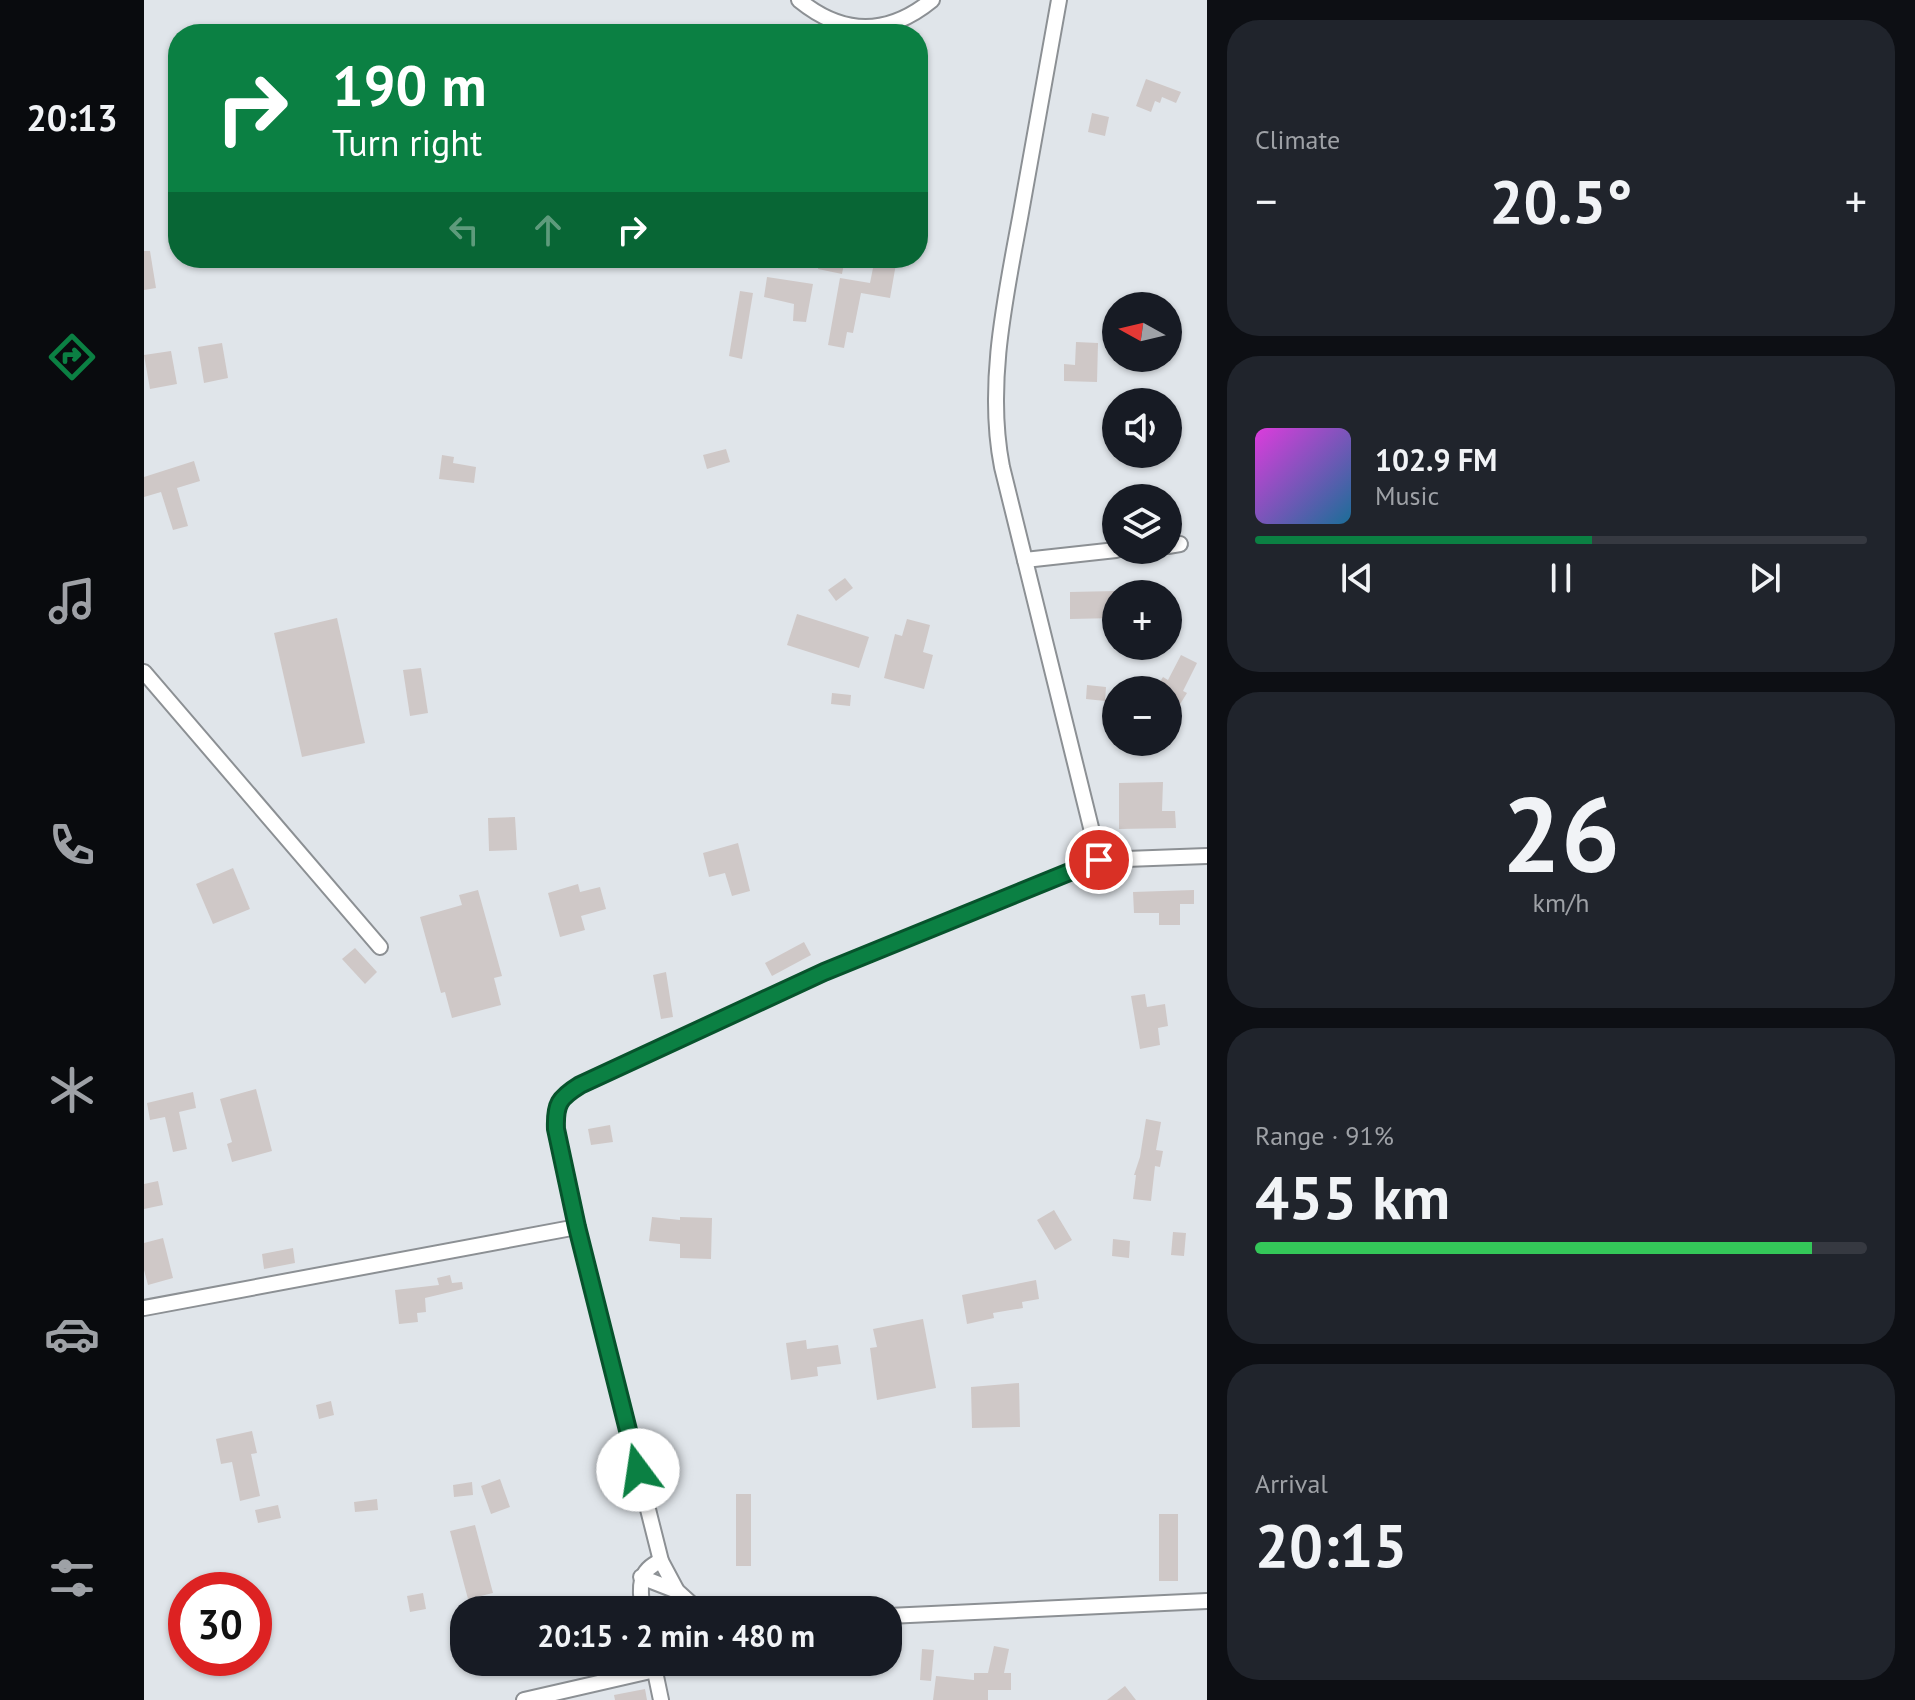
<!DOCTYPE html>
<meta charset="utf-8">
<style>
body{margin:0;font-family:"PT Sans",sans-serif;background:#20242c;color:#f1f3f6;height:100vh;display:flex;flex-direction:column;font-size:30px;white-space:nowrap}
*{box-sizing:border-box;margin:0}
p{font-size:26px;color:#9ea1a6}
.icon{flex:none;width:44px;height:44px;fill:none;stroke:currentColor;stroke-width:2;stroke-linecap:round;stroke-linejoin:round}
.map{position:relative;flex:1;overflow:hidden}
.details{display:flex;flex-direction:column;gap:20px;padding:20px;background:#0d0f14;width:708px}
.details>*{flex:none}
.hud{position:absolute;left:24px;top:24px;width:760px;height:244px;border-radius:32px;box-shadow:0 2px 6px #0004;background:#0b8043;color:#fff;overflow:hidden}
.needle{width:52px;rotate:278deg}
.controls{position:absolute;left:958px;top:292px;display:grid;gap:16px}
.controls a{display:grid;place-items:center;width:80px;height:80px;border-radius:50%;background:#171b24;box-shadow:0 2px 6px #0004;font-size:40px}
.speed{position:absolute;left:24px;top:1572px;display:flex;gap:16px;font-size:40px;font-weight:700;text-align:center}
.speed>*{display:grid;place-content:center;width:104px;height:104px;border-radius:50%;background:#171b24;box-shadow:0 2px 6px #0004;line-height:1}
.speed .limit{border:12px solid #d22;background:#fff;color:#111}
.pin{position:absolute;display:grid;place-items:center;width:68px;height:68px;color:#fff;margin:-34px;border:4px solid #fff;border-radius:50%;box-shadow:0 2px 8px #0007}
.me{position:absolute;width:88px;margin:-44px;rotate:346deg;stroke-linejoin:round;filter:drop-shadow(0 0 6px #0008)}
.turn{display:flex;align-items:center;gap:28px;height:168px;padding:0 32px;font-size:36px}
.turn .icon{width:104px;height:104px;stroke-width:2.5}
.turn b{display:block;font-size:56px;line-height:68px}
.lanes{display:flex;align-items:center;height:76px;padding:0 32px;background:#0003;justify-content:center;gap:40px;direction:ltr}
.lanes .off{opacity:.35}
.big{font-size:60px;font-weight:600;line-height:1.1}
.details .card{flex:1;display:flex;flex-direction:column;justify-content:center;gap:12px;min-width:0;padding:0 28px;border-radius:32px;background:#20242c}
.details .dial{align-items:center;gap:0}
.dial b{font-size:104px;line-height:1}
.song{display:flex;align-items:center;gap:24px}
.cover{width:96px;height:96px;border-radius:12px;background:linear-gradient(135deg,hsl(300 70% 55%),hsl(200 70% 35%))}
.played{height:8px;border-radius:4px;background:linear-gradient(90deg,#0b8043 55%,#363941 55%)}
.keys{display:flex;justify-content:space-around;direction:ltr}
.heat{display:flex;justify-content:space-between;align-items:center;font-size:44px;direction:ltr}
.charge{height:12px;border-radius:6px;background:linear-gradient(90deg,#34c759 91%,#363941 0)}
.trip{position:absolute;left:306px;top:1596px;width:452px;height:80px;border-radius:32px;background:#171b24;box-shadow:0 2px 6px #0004;font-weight:600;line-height:80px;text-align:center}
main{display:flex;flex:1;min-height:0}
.tab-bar{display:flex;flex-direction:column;width:144px;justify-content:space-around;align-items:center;background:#090b0e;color:#9ea1a6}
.tab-bar .icon{width:56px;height:56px}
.tab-bar .on{color:#0b8043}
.tab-bar b{font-size:36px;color:#f1f3f6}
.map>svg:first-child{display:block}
.building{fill:#cfc8c7}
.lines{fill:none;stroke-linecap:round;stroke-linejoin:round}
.minor-casing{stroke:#8c9094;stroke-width:18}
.minor{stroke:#fff;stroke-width:14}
.route-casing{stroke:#07532c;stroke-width:20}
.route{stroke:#0b8043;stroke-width:14}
</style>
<main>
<nav class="tab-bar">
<b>20:13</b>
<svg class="icon on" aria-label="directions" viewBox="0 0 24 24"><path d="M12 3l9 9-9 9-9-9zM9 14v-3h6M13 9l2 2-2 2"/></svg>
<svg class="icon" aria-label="music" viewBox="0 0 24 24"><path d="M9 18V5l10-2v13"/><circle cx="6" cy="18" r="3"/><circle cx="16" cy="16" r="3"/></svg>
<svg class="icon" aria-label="phone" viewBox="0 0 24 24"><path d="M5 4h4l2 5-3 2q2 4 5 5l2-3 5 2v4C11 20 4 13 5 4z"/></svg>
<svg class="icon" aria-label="climate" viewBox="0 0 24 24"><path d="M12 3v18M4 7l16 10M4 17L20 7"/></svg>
<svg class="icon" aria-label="car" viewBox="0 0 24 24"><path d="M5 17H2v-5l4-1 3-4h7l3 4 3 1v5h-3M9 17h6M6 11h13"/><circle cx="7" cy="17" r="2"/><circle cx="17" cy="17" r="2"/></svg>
<svg class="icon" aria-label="filters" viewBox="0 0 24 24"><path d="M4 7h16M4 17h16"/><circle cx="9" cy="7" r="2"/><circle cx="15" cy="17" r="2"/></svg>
</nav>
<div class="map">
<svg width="1063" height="1700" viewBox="0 0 1063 1700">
<rect width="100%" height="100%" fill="#e0e5ea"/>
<g class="building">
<polygon points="1002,79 1037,92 1032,103 1018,97 1016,103 1011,101 1007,112 992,106"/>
<polygon points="948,113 965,117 961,136 944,132"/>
<polygon points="0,251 6,251 12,288 0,290"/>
<polygon points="675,258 701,258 698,274 674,269"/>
<polygon points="731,258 753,258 746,298 717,293 709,333 703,332 700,348 684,345 696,278 726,283"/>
<polygon points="623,277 669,284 662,322 649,321 650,304 620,297"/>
<polygon points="596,291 609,293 598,359 585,356"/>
<polygon points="932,342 954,343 953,382 920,381 920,364 931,365"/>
<polygon points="78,343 84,378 60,383 54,347"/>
<polygon points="27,351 33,384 6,389 0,355"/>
<polygon points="582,449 586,462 563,469 559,455"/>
<polygon points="298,455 310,457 309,463 332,467 330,483 295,479"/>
<polygon points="50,461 56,481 33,488 44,526 29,530 17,492 0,497 0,477"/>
<polygon points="701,578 709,588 692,601 684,590"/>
<polygon points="972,591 972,618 926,619 926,592"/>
<polygon points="653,614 725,637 715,668 643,645"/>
<polygon points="193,618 221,743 158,757 130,633"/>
<polygon points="763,619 786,625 779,652 789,655 780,689 740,678 751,634 758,636"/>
<polygon points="1037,655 1053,663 1039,691 1043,693 1033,709 1024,703 1024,690 1011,690 1019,677 1024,680"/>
<polygon points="277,668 284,713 266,716 259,670"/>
<polygon points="943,685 962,687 961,701 942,699"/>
<polygon points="688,693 707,695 706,706 687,704"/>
<polygon points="1019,782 1018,811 1031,811 1032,828 975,829 975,783"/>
<polygon points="371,817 373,850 345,851 344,818"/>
<polygon points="594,843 606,891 588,896 581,873 565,877 559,853"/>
<polygon points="89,868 106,909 69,924 52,884"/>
<polygon points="434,884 436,892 456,887 462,909 437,916 441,930 416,937 404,893"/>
<polygon points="334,890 358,976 350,978 357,1005 308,1018 301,992 297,993 276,917 318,905 315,895"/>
<polygon points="1050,890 1050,904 1036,904 1036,925 1015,925 1015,913 990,913 989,892"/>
<polygon points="660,942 667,955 628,976 621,963"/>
<polygon points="211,948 233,972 221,984 198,959"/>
<polygon points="522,972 529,1017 517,1019 509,975"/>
<polygon points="1001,994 1003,1007 1021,1004 1024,1026 1014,1028 1016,1045 996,1049 987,996"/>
<polygon points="112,1089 128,1151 88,1162 83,1144 88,1142 76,1099"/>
<polygon points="49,1092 52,1108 35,1112 43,1149 29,1152 21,1117 6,1120 3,1103"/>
<polygon points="1002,1119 1017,1122 1012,1150 1019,1151 1016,1167 1011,1166 1007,1201 989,1199 992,1175 990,1175 996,1157"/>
<polygon points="466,1125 469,1142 447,1145 444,1129"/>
<polygon points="14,1181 19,1205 0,1209 0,1184"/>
<polygon points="910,1210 928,1240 911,1250 893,1220"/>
<polygon points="508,1217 536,1220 536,1217 568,1218 567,1259 536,1258 536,1244 505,1241"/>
<polygon points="1029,1232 1042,1233 1040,1256 1027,1255"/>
<polygon points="19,1238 29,1278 4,1285 0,1270 0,1243"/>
<polygon points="969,1239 986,1241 985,1258 968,1256"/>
<polygon points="149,1248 151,1263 120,1269 118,1254"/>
<polygon points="306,1275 308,1283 318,1282 319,1289 281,1298 282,1312 273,1313 274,1322 255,1324 251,1290 295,1285 293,1278"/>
<polygon points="892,1280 895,1299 878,1302 879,1308 849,1313 850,1318 823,1324 818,1295"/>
<polygon points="779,1319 792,1388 733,1400 726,1348 733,1347 729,1329"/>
<polygon points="662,1340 663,1349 694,1345 697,1364 673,1367 674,1376 647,1380 642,1343"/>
<polygon points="875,1383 876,1427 828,1428 827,1387"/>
<polygon points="187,1401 190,1415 175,1419 172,1405"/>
<polygon points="108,1431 113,1453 107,1454 116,1496 96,1501 88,1462 77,1464 72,1439"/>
<polygon points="356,1479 366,1507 347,1514 337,1486"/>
<polygon points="328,1482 329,1495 310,1497 309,1485"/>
<rect x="592" y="1494" width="15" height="72"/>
<polygon points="233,1499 234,1510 211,1512 210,1502"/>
<polygon points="134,1505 137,1518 114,1523 111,1510"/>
<rect x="1015" y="1514" width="19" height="67"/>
<polygon points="331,1525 349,1593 324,1599 306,1531"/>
<polygon points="279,1593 282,1609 266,1612 263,1596"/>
<polygon points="850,1646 865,1649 860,1673 867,1673 867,1690 844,1690 844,1700 789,1700 792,1676 830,1680 830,1673 844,1673"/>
<polygon points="778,1649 790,1650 787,1681 776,1680"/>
<polygon points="439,1662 470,1662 471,1669 440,1673"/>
<polygon points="981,1686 992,1700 963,1700"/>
<polygon points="501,1689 503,1700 471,1700 470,1695"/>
</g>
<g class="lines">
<g class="minor-casing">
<g id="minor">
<path d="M 655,0 C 699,36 744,36 788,0"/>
<path d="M 915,0 C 902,73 889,145 876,218 C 861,299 842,386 858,467 L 955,860"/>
<polyline points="1024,546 1036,544"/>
<polyline points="881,560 972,550"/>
<polyline points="0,672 236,947"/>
<polyline points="0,1308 433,1227"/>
<polyline points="497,1577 533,1591"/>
<path d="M 499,1610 C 495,1588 494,1570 517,1561"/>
<path d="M 554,1610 L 533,1591 L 517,1561 L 433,1227 L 412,1129 C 411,1104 415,1098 436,1085 L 680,972 L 955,860 L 1063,856"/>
<polyline points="744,1616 1063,1601"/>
<polyline points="509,1662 517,1700"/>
<polyline points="380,1700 511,1670"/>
</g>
</g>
<use href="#minor" class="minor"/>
</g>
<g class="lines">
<g class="route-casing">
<path id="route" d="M 494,1470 L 433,1227 L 412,1129 C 411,1104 415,1098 436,1085 L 680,972 L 955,860"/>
</g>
<use href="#route" class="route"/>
</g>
</svg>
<div class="controls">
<a><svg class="needle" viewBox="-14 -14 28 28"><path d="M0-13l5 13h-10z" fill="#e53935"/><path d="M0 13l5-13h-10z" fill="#9ea1a6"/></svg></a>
<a><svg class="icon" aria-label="sound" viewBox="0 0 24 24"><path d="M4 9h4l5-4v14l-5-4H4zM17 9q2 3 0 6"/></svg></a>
<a><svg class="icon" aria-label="layers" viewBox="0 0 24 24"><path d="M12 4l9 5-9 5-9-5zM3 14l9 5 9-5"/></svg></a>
<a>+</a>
<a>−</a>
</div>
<div class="speed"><div class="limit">30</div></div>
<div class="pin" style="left:955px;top:860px;background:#d93025"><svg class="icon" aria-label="arrive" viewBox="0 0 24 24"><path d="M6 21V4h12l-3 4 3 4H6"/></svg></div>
<svg class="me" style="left:494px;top:1470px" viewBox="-20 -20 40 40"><circle r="19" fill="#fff"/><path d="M0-13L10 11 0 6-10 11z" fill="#0b8043"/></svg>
<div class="trip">20:15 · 2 min · 480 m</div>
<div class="hud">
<div class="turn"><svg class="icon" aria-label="right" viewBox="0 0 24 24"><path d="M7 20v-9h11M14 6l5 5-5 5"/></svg><div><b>190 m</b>Turn right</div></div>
<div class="lanes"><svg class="icon off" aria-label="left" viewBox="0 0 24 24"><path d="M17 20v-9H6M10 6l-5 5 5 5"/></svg><svg class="icon off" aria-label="ahead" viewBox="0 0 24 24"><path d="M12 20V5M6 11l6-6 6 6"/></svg><svg class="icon" aria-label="right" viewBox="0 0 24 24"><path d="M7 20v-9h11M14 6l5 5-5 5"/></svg></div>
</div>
</div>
<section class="details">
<div class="card"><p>Climate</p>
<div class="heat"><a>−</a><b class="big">20.5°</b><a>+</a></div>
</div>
<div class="card">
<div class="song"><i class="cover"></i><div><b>102.9 FM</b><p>Music</p></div></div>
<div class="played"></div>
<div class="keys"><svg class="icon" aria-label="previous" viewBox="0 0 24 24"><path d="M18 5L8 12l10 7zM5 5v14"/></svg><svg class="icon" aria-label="pause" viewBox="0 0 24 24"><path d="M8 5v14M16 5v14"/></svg><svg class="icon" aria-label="next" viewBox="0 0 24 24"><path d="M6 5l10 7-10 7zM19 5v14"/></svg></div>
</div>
<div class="card dial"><b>26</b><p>km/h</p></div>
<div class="card"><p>Range · 91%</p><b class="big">455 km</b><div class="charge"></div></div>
<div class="card"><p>Arrival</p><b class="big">20:15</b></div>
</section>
</main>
